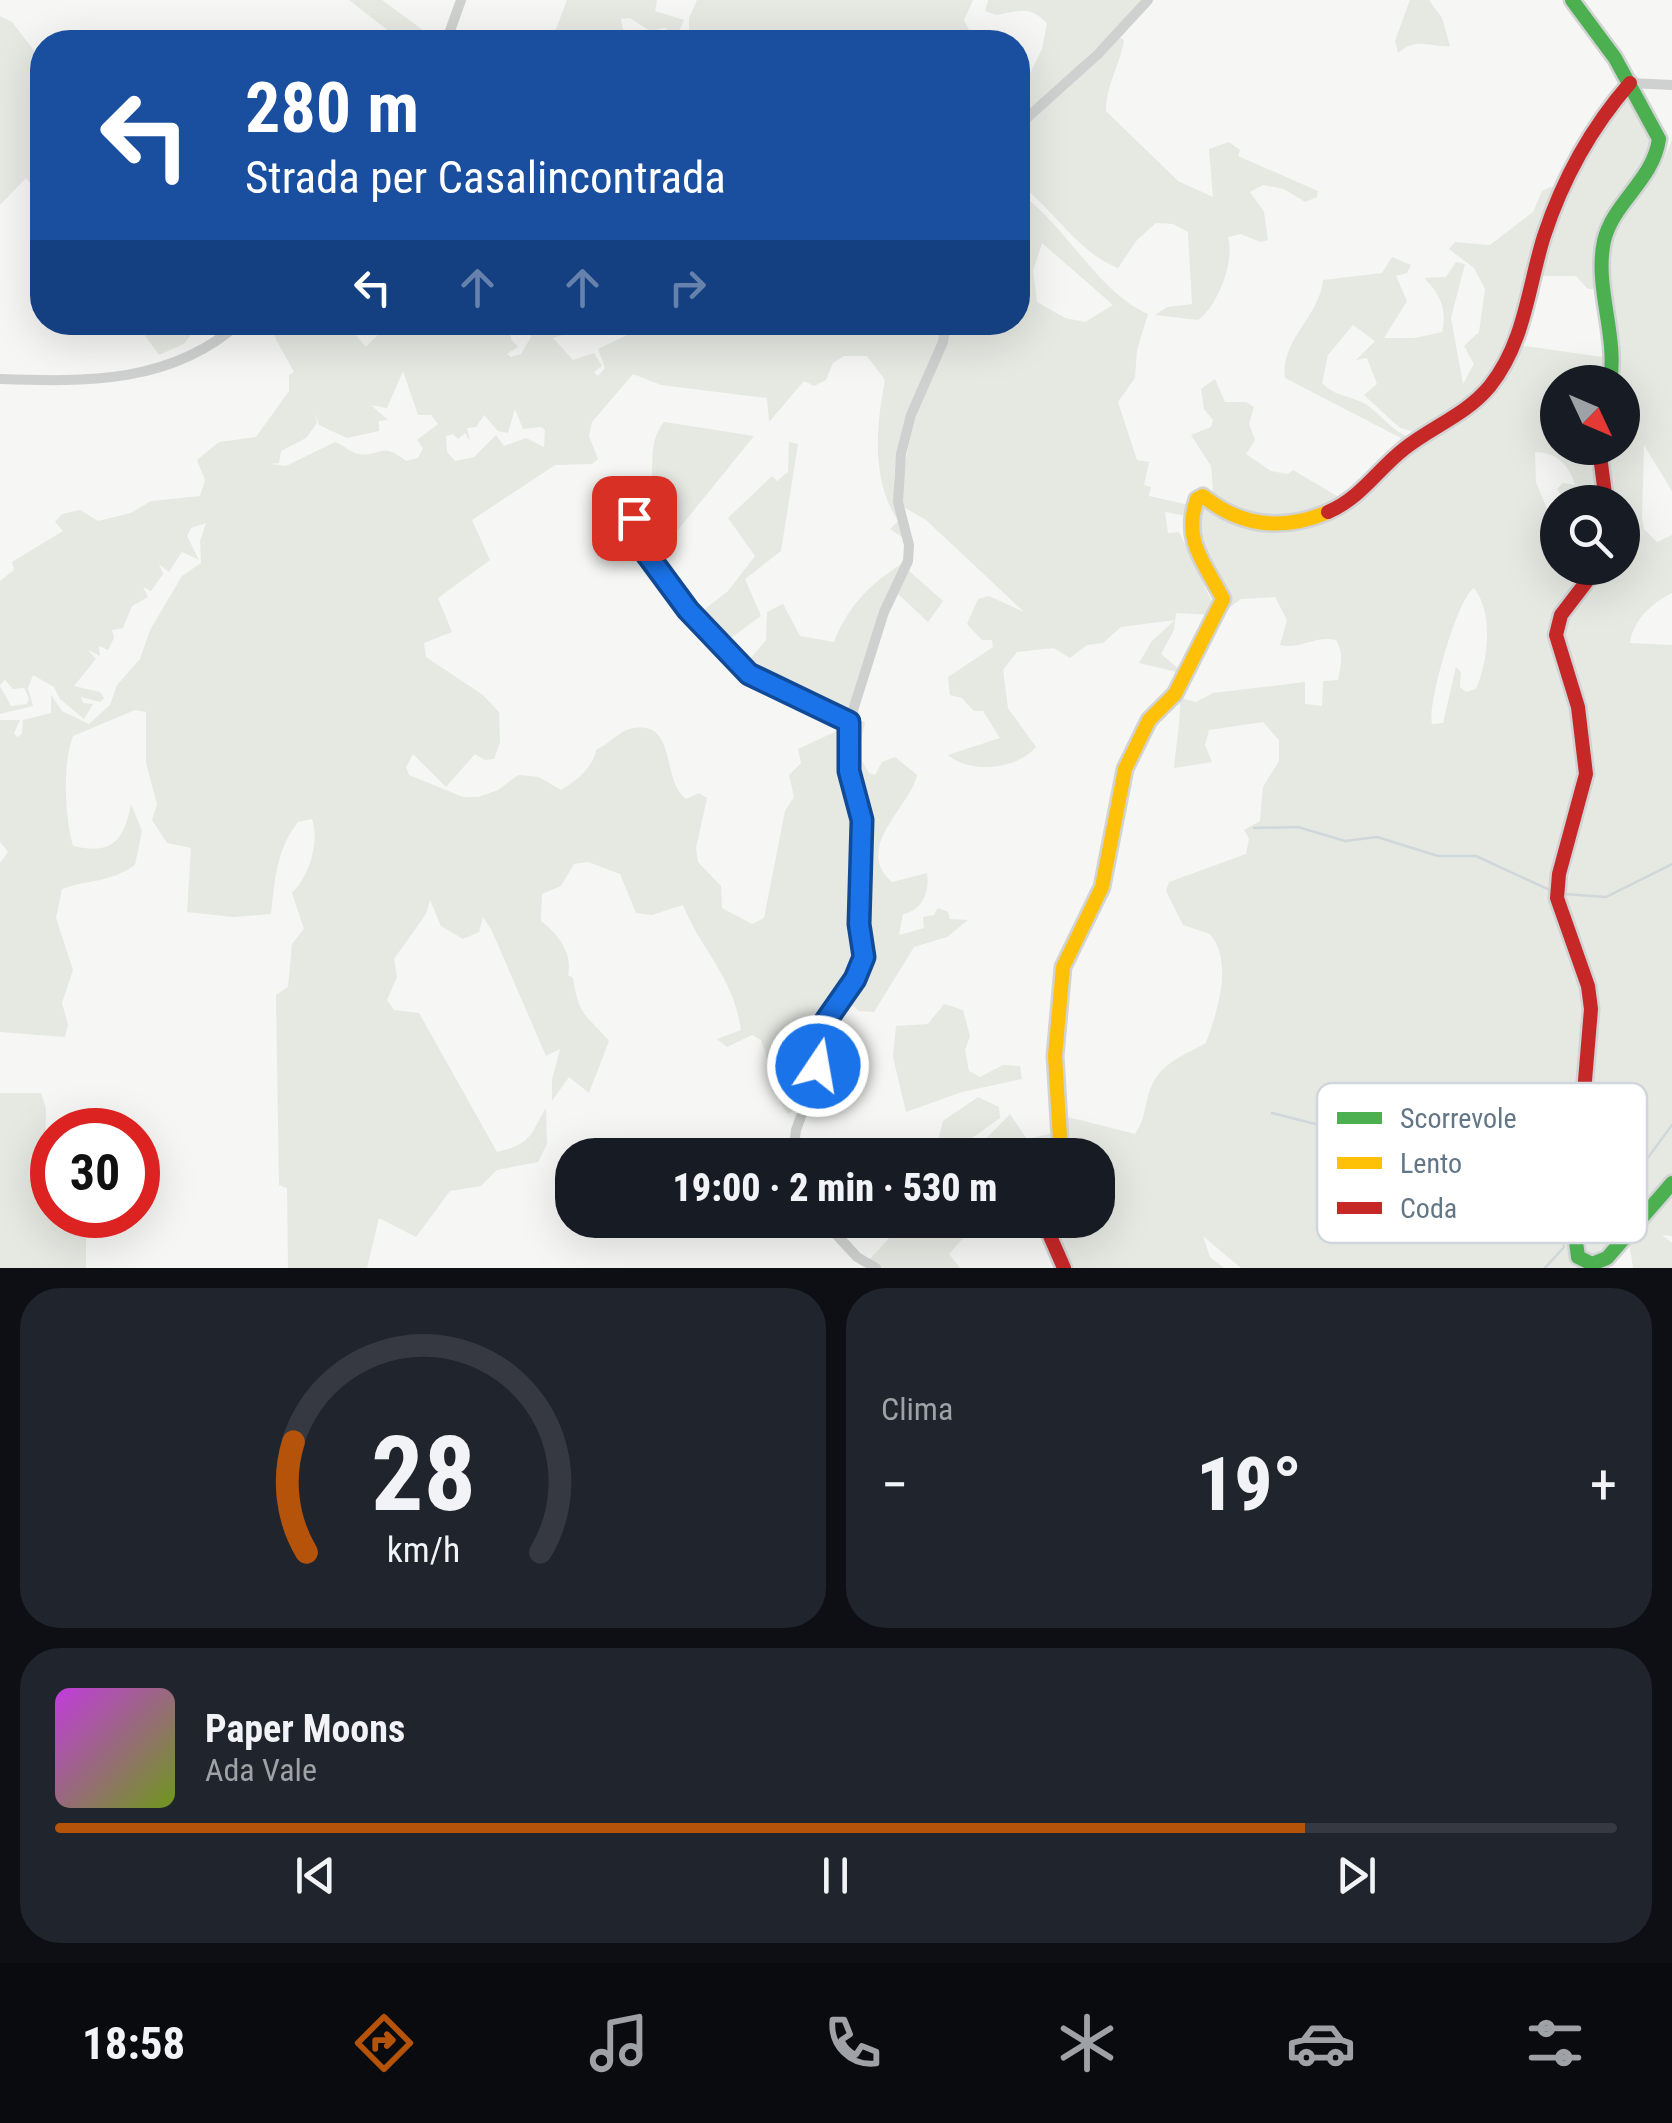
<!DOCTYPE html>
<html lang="it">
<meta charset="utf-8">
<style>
body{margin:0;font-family:"Roboto Condensed",sans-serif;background:#20242c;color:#f1f3f6;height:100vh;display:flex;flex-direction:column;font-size:38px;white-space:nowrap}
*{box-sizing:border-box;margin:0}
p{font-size:32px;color:#9ea1a6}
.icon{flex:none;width:55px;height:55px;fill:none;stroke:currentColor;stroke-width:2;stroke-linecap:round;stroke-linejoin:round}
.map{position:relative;height:1268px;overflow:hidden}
.panel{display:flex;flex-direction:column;gap:20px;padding:20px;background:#0d0f14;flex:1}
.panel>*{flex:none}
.guide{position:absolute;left:30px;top:30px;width:1000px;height:305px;border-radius:40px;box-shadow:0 10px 40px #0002;background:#1a4fa0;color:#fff;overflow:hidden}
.needle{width:65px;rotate:134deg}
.controls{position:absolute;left:1540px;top:365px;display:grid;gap:20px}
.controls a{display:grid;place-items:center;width:100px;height:100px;border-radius:50%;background:#171b24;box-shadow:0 10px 40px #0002;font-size:50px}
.speed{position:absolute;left:30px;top:1108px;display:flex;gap:20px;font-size:50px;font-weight:700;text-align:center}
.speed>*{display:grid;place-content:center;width:130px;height:130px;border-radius:50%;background:#171b24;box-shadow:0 10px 40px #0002;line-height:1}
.speed .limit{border:15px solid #d22;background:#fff;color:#111}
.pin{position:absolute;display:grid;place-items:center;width:85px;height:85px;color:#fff;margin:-42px;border-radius:20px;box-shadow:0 5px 15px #0006}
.me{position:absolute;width:110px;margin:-55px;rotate:12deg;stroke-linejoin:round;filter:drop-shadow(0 0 8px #0008)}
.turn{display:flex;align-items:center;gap:35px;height:210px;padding:0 50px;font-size:45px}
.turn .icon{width:130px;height:130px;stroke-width:2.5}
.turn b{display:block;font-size:70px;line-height:85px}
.lanes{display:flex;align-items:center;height:95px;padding:0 50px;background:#0003;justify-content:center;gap:50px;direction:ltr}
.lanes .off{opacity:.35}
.big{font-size:75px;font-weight:800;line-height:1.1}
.panel .card{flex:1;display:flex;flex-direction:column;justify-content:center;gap:15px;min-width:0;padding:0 35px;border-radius:40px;background:#20242c}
.panel .dial{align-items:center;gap:0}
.dial svg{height:260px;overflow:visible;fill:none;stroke:#363941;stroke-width:7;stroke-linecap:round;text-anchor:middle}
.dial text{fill:#f1f3f6;stroke:none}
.song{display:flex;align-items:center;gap:30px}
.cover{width:120px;height:120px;border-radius:15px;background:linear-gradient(135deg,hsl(290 70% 55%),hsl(80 70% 35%))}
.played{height:10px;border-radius:5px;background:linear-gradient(90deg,#b45309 80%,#363941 80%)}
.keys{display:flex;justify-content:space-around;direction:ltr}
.heat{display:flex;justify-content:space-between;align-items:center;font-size:55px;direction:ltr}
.panel .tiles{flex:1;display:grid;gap:20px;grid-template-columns:1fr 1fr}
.card:last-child{grid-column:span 2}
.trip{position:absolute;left:555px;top:1138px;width:560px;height:100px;border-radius:40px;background:#171b24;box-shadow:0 10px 40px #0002;font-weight:800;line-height:100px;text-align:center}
.tabs{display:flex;height:160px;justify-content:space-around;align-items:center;background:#090b0e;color:#9ea1a6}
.tabs .icon{width:70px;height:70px}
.tabs .on{color:#b45309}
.tabs b{font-size:45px;color:#f1f3f6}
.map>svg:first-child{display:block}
.green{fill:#e5e9e2;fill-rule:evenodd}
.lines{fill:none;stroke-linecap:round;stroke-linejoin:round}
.stream{stroke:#d0d7da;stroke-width:2.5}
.fast-casing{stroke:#d1d3d4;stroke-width:19}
.slow-casing{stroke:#d1d3d4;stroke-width:19}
.jam-casing{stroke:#d1d3d4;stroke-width:19}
.street{stroke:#cfd1d1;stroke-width:10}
.fast{stroke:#4caf50;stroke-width:14}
.slow{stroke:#ffc107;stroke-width:14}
.jam{stroke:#c62828;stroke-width:14}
.route-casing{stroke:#114b97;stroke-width:25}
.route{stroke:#1a73e8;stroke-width:18}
.key{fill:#fff;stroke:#d0d6db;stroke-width:2.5}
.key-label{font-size:28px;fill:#637686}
</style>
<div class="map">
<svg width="1672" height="1268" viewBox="0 0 1672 1268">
<rect width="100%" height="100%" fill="#f6f6f4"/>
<g class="green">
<polygon points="349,0 382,0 439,42 403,42"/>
<polygon points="567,0 657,0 655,11 684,20 677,36 665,28 650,31 630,18 621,19 624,35 664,36 668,38 666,42 551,42"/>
<polygon points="697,0 973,0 964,20 975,42 689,42 689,18"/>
<path d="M 988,0 L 1145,0 L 1018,125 L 1018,87 L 1023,88 L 1042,49 L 1047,23 C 1027,4 1020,12 996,15 L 985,11 Z"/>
<path d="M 1410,0 L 1429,0 L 1442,18 L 1450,46 C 1431,48 1417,36 1398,53 L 1395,41 Z"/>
<polygon points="0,16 12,22 42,61 42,197 26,178 0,205"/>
<path d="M 1119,37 L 1124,40 C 1120,65 1106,85 1106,111 L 1178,181 L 1213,197 L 1209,149 L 1229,142 L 1240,150 L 1238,156 L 1318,191 L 1317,197 L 1305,202 L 1284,189 L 1263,185 L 1250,192 L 1264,212 L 1268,240 L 1260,242 L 1241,234 L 1228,237 C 1235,261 1218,306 1198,320 L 1155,315 L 1167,307 L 1192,304 L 1188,232 L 1173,224 L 1156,223 L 1137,240 L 1118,268 C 1077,252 1055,210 1018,183 L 1018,130 Z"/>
<path d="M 1628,90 L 1654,133 L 1654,149 L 1647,171 L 1617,208 L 1603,289 L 1588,289 L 1576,276 L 1534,276 C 1552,207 1587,147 1628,90 Z"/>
<path d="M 1672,140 L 1672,491 L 1644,445 L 1642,517 L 1644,529 L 1657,542 L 1672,535 L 1672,593 C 1652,603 1633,620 1630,643 L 1672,645 L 1672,1173 L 1618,1240 L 1593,1254 L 1581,1251 L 1577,1237 L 1595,993 L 1564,900 L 1592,772 L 1591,743 L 1561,640 L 1565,625 L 1603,568 L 1622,568 L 1622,502 L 1612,502 L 1605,448 L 1622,448 L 1622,382 L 1615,382 L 1620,341 L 1606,263 L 1611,231 L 1660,168 Z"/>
<path d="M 1550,187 L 1557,189 L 1511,347 L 1475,397 L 1421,435 L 1399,427 L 1364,395 L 1377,384 L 1367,358 L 1356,360 L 1375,341 L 1353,325 L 1328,355 L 1322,383 C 1334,395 1344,395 1359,401 C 1378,408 1389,432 1414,439 L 1351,498 L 1293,519 L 1246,523 L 1207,494 L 1213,492 L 1211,466 L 1191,435 L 1211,427 L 1213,420 L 1204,409 L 1201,389 L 1215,379 L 1225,402 L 1246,402 L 1254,407 L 1249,424 L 1255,440 L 1246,454 L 1271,471 L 1288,474 L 1293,470 L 1342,499 L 1401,438 L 1285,378 C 1280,340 1320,316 1323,280 L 1382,273 L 1392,257 L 1411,265 L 1407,273 L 1396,276 L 1407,301 L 1384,338 L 1414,338 L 1442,332 C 1448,310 1439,292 1424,278 L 1446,277 L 1456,262 L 1465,264 L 1451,318 L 1463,384 L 1474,364 L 1464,346 L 1479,332 L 1485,289 L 1474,268 L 1449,249 L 1455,242 L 1490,245 L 1533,212 L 1542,191 Z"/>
<path d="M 1018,192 C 1065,223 1096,291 1148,314 L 1137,350 L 1135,378 L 1118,402 L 1137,460 L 1149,462 L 1144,485 L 1151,487 L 1149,496 L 1189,505 L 1188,516 L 1165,512 L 1168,533 L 1179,532 L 1213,604 L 1211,615 L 1176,613 L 1174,630 L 1161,654 L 1185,674 L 1139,663 L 1152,641 L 1175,620 L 1121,627 L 1103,643 L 1087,645 L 1070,658 L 1054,648 L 1017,652 L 1003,670 L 1008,708 L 1036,747 C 1016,770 970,774 948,755 L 1000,738 L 983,711 L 974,711 L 962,698 L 950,695 L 948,677 L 993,647 L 992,640 L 982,640 L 967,624 L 978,599 L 989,596 L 1024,612 L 926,520 L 902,506 C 902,440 927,384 950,323 L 1018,322 ZM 1042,243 L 1113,305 L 1085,322 L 1065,318 L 1037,302 L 1033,271 Z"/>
<polygon points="136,323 191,323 195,329 184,344 159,355"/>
<path d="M 267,323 L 346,323 L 366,347 L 389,323 L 510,323 L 511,339 L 518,347 L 507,354 L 511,357 L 521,354 L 531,337 L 529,326 L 522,323 L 560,323 L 566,334 L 553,338 L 573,360 L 594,353 L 602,366 L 594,372 L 598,376 L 605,368 L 598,349 L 627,335 L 636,323 L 943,323 C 935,376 897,423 894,478 C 894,499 900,519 905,539 L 890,529 L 898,521 C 871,479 876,427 885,380 L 867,356 L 844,356 L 833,363 L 826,380 L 814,386 L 804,381 L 769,422 L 767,398 L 661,385 L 633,374 L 592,422 L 589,436 L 598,459 L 592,464 L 555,465 L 472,520 L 490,560 L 438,598 L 452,632 L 424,643 L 426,657 L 483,695 L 499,712 L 500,742 L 494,759 L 485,760 L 475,754 L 446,787 L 413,754 L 406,767 L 409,775 L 463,797 L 478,797 L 498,790 L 518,775 L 539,777 L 561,790 C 576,781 593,768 596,750 C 607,745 619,732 629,729 C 679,717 660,780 686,799 L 699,793 L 707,798 L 696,848 L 698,862 L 721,886 L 722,908 L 752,924 L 764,918 L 785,811 L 794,797 L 789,775 L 801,763 L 798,749 L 841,729 L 857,809 L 861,955 L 848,984 L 824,1016 L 815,1069 L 802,1105 L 788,1114 C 770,1090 772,1068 761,1040 L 752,1035 L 727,1047 L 717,1039 L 741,1030 C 733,975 702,952 683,905 L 652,915 L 636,913 L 620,874 L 588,862 L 574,864 L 561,886 L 542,894 L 541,921 C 558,934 573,953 568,975 L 573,978 C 579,1017 586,1014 609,1041 L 589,1093 L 569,1077 L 552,1101 L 552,1080 L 560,1049 L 546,1056 L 492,931 L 483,917 L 479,932 L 463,939 L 441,926 L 430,900 L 426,914 L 394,959 L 397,977 L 387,1000 L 394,1010 L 419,1013 L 497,1152 C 532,1143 529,1137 546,1108 L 547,1144 L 538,1162 L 497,1170 L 481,1186 L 450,1191 L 416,1237 L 379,1218 L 367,1268 L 288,1268 L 287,1188 L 279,1185 L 276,995 L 288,987 L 292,944 L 304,929 L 292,893 C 309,877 320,842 312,819 L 298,822 C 276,850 275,880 271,914 L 233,917 L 187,912 L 191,848 L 167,843 L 152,820 L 157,804 L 146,763 L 146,712 L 135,710 L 73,736 C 62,765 65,817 73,846 C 111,855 124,842 131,804 L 142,831 L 135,865 C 109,883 90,879 62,889 L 56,918 L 73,970 L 62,1003 L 68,1025 L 65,1037 L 0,1032 L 0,863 L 8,852 L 0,842 L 0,720 L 20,720 L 14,733 L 17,737 L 22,734 L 23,720 L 51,713 L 51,695 L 62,711 L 89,724 L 110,705 L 117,685 L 140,659 L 150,630 L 182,576 L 201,563 L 200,541 L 206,523 L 191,528 L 187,536 L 199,560 L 182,552 L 169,572 L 159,564 L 163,574 L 151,591 L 143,587 L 148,597 L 132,606 L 123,628 L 112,630 L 114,638 L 108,650 L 99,646 L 100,656 L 88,650 L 96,659 L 74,686 L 100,692 L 104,698 L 100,702 L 81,697 L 83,703 L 93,704 L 84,719 L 60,699 L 54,687 L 33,675 L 28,688 L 33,706 L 0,714 L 0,686 L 11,706 L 27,704 L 29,698 L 24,688 L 13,689 L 5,680 L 0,685 L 0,581 L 14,570 L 12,562 L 63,531 L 55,522 L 62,514 L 80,510 L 98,521 L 131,513 L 151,501 L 200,496 L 205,480 L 197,460 L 219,442 L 256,437 L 289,391 L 289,375 L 294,372 ZM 403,371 L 418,415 L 431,415 L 438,424 L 417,440 L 423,448 L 418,458 L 406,461 C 381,441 382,457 358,454 C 350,452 343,445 335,442 L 286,466 L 270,464 L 279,463 L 281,451 L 306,438 L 317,423 L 314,412 L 319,425 L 347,438 L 379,431 L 379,421 L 388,420 L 371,405 L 387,408 ZM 515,409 L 523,429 L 541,427 L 545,430 L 544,447 L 526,438 L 504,446 L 496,435 L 474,457 L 455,461 L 447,452 L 446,436 L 453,434 L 458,439 L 465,433 L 470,441 L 467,428 L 476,427 L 484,415 L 498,431 L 508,433 Z"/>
<path d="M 1518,345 L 1609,358 L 1605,382 L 1558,382 L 1558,448 L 1594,448 L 1601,502 L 1565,502 L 1557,489 L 1563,483 L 1575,485 C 1569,464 1556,452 1535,452 L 1536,482 L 1547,509 L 1557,512 L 1558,568 L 1592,568 L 1557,613 L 1582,774 L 1552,898 L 1586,997 L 1566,1240 L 1579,1268 L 1241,1268 L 1203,1236 L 1210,1257 L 1224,1268 L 1069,1268 L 1046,1220 L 1098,1220 L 1098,1155 L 1066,1155 L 1068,1117 L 1135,1134 C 1144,1121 1144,1111 1148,1096 C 1157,1064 1179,1058 1206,1043 C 1217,1012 1234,963 1210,934 L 1183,925 L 1166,891 L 1169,882 L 1246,854 L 1249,839 L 1244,830 L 1260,821 L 1263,787 L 1279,761 L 1279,740 L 1263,722 L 1209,730 L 1205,745 L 1212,762 L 1174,768 C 1176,744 1181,719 1180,698 L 1196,702 L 1213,693 L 1305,682 L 1305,704 L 1322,706 L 1323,681 L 1338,680 C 1341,666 1344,652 1336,640 C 1315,635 1299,650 1280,645 L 1287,620 L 1275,597 L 1241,599 L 1225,611 L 1226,598 L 1192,532 L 1201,503 L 1235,524 L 1261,531 L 1321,519 L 1412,448 L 1456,423 ZM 1474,588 C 1494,613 1488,662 1476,689 L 1466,692 L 1460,687 L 1461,672 L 1456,667 L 1443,723 L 1432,724 C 1427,706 1457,598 1474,588 Z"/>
<path d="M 664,422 L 754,436 L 677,531 L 651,512 L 642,513 C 662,481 642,449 664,422 Z"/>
<polygon points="789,442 798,444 781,551 745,579 761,616 721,645 696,616 728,591 755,556 728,518 772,476 777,481 788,472"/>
<path d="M 906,561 L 846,715 L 761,681 L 766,671 L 750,659 L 766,640 L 767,612 L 783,604 L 800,636 L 834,642 C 849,604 871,583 906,561 Z"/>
<polygon points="908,570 943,601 928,622 896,592"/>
<path d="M 855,717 L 865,723 L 858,754 L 869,773 L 875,775 L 882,762 L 895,757 L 917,775 C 911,806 852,848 892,882 L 927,873 C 930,891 922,911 903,914 L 899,935 L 924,928 L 923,917 L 934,915 L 938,908 L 948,912 L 950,919 L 968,920 L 947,937 L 914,947 L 874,1012 L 859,1011 L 846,1001 L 859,975 L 869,861 L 850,763 Z"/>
<polygon points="944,1004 963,1010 970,1036 965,1050 969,1071 980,1077 1003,1065 1020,1066 1022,1079 962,1092 906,1112 893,1057 896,1026 928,1024"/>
<polygon points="0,1093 41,1093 46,1108 45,1163 52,1167 52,1215 86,1215 86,1268 0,1268"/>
<polygon points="978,1097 999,1107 1000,1118 958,1148 944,1145 939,1137 943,1121"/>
<polygon points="1010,1114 1027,1139 1057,1132 1058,1155 970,1155"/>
<polygon points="1672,1191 1672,1236 1662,1235 1672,1243 1672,1268 1633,1268 1629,1241"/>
<polygon points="906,1220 972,1220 960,1225 965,1236 949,1254 960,1268 881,1268 868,1261"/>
</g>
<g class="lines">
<g class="stream">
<polyline points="1254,828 1298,827 1345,841 1377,837 1438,856 1476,856 1552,891"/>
<polyline points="1564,894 1606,897 1672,864"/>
<path d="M 1272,1113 L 1343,1131 L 1370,1153 C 1386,1155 1401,1148 1417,1148 C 1455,1147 1516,1159 1542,1189 C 1555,1204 1559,1228 1564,1247 L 1545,1268"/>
<polyline points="1581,1230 1619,1197 1672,1125"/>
</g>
<g class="fast-casing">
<g id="fast">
<path d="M 1572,0 L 1615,58 L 1659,139 C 1653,181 1613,202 1604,241 C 1594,287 1618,335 1610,382"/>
<polyline points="1579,1152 1573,1219 1578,1257 1592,1264 1607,1258 1672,1183"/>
</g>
</g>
<g class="slow-casing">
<path id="slow" d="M 1061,1155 L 1055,1056 L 1063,967 L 1102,887 L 1125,769 L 1149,720 L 1175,694 L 1223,599 C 1205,563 1182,541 1197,499 L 1203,496 C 1241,527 1283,531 1328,512"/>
</g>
<g class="jam-casing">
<g id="jam">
<polyline points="1599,448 1606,502"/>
<path d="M 1328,512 C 1361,498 1377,470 1404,449 C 1433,426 1466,415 1490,386 C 1525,342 1528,287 1544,236 C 1563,178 1590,129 1630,83"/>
<polyline points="1579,1152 1591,1009 1588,986 1557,898 1559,874 1586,774 1578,707 1556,635 1561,615 1597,568"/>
<polyline points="1043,1220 1064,1268"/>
</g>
</g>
<g class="street">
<polyline points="446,42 461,0"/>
<polyline points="1630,83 1672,85"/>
<polyline points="1018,126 1098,54 1148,0"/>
<path d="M 0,379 C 85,382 173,384 240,322"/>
<polyline points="643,503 634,517 635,538 688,610 749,674 849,723"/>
<polyline points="793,1155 796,1130 816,1076 823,1025 855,979 864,957 859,924 862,820 849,771 849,723 884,612 908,561 909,545 898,502 901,454 911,415 943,342 946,322"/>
<polyline points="823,1220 857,1257 876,1268"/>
</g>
<use href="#fast" class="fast"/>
<use href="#slow" class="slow"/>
<use href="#jam" class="jam"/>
</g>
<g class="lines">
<g class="route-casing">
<polyline id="route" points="634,518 635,538 688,610 749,674 849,722 849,771 862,820 859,924 864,957 855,979 823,1025 818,1066"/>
</g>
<use href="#route" class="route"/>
</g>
<rect x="1317" y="1083" width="330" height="160" rx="15" class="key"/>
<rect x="1337" y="1112" width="45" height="12" fill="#4caf50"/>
<rect x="1337" y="1157" width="45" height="12" fill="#ffc107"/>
<rect x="1337" y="1202" width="45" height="12" fill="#c62828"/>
<g class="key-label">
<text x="1400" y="1128">Scorrevole</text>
<text x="1400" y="1173">Lento</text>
<text x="1400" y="1218">Coda</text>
</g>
</svg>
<div class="controls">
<a><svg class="needle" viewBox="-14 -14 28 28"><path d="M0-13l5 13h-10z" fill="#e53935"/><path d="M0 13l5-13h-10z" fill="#9ea1a6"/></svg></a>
<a><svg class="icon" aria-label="search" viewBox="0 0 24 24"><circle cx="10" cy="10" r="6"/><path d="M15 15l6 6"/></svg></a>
</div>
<div class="speed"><div class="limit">30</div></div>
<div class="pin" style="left:634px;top:518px;background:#d93025"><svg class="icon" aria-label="arrive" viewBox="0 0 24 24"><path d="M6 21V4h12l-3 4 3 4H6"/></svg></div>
<svg class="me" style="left:818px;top:1066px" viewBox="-20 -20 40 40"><circle r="17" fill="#1a73e8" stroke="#fff" stroke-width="3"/><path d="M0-11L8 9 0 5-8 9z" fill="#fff"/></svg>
<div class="trip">19:00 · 2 min · 530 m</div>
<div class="guide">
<div class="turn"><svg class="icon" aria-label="left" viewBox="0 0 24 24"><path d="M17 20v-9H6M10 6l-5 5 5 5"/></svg><div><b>280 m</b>Strada per Casalincontrada</div></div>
<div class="lanes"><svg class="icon" aria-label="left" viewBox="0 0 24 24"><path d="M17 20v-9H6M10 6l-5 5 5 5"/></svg><svg class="icon off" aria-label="ahead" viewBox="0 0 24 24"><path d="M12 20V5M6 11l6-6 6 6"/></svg><svg class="icon off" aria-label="ahead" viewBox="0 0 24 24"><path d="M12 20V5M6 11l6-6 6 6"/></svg><svg class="icon off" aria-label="right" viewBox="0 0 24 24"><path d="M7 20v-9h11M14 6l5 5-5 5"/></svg></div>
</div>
</div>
<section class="panel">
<div class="tiles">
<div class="card dial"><svg viewBox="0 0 100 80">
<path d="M14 69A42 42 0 1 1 86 69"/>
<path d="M14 69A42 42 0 0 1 10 35" stroke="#b45309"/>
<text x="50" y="56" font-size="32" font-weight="700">28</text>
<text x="50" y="72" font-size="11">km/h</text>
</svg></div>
<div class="card"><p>Clima</p>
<div class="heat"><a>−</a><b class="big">19°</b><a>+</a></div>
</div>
<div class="card">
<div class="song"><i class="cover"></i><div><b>Paper Moons</b><p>Ada Vale</p></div></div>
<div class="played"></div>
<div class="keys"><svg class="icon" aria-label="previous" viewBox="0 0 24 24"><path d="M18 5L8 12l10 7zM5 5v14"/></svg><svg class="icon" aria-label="pause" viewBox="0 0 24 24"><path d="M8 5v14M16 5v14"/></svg><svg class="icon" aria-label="next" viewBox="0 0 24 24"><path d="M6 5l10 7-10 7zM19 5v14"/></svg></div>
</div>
</div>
</section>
<nav class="tabs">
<b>18:58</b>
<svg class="icon on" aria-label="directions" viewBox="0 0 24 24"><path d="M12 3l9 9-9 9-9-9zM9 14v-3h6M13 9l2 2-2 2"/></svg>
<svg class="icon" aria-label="music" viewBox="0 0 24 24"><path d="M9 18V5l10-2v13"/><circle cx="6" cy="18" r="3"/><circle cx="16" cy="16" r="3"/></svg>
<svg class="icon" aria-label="phone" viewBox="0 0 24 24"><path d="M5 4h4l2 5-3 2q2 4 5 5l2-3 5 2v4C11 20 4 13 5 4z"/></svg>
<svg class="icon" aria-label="climate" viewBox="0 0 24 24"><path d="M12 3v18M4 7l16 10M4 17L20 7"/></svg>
<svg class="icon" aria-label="car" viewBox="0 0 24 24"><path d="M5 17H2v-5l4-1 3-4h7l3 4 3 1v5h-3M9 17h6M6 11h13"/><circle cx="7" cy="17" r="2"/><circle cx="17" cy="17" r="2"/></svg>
<svg class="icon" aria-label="filters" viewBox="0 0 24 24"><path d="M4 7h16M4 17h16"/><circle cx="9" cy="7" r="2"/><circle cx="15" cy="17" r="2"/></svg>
</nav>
